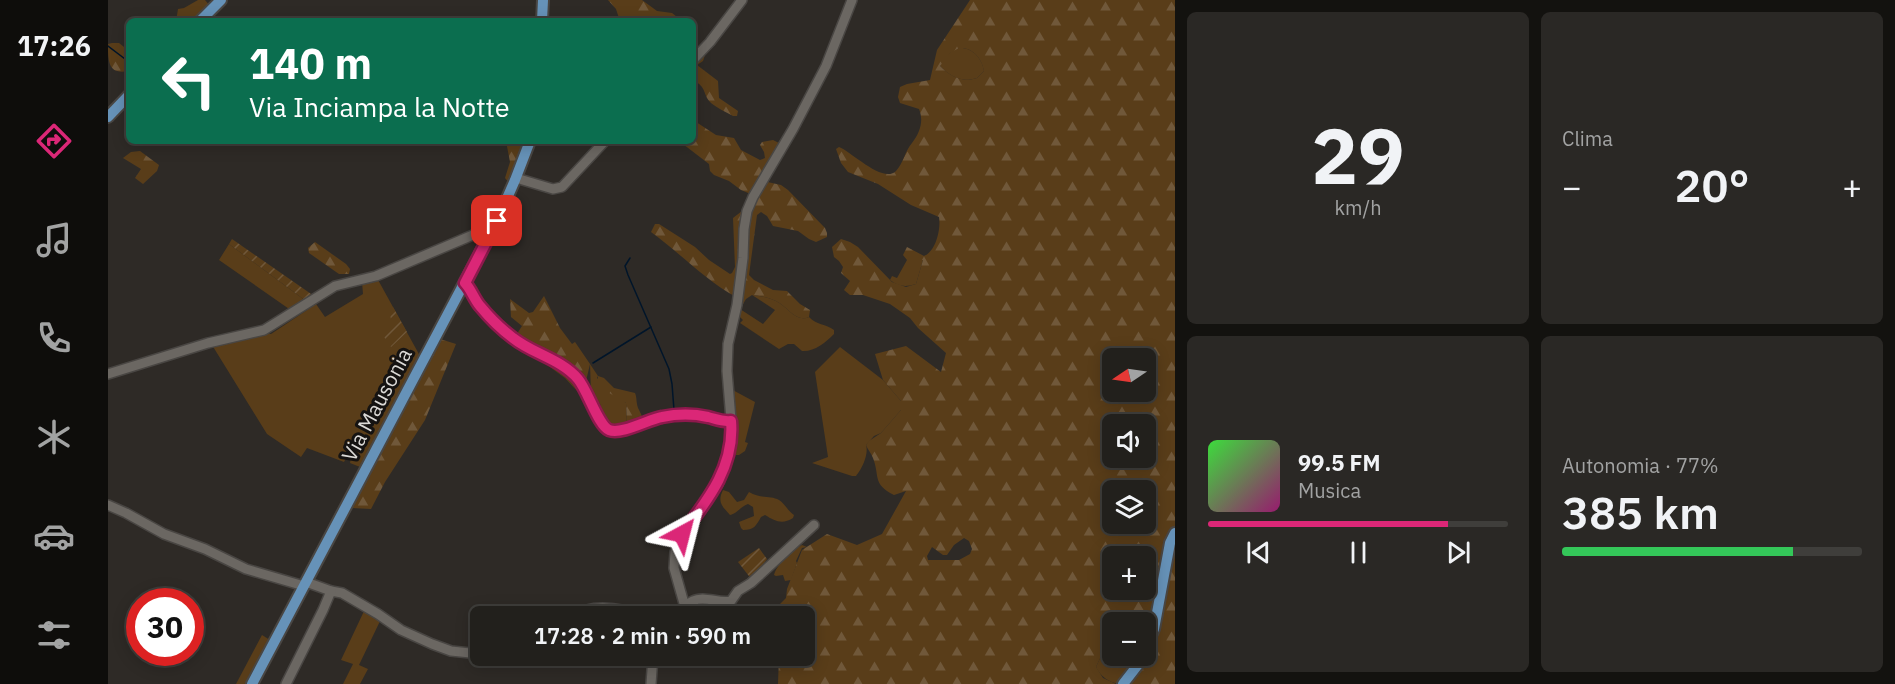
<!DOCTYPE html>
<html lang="it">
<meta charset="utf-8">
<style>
body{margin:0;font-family:"IBM Plex Sans",sans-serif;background:#2a2825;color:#f1f3f6;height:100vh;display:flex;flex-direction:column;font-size:22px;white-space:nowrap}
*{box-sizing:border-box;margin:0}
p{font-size:20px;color:#a2a3a3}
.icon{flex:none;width:33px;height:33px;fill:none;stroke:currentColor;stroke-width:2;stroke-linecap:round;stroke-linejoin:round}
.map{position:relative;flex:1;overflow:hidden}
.side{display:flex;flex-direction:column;gap:12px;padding:12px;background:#13120f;width:720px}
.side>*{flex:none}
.top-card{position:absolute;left:18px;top:18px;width:570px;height:126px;border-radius:9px;box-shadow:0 3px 15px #0003,0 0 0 2px #3f3e3b;background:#0b6e4f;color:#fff;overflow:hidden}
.needle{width:39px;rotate:257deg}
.tools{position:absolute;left:994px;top:348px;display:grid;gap:12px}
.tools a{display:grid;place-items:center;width:54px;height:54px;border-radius:9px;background:#22201c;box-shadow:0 3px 15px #0003,0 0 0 2px #3f3e3b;font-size:30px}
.speed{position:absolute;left:18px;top:588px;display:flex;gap:12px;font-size:30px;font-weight:700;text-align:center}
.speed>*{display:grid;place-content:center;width:78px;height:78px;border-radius:50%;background:#22201c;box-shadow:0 3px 15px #0003,0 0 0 2px #3f3e3b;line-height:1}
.speed .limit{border:9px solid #d22;background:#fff;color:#111}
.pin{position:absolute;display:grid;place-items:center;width:51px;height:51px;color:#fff;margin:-26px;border-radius:12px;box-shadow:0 3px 9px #0006}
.me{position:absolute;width:66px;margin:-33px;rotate:38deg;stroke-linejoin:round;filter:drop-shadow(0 0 4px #0008)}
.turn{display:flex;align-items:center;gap:21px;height:126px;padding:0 24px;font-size:27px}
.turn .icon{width:78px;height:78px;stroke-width:2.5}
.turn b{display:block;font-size:42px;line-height:51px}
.big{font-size:45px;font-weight:600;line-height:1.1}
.side .tile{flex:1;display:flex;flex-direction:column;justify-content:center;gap:9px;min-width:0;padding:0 21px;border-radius:9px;background:#2a2825}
.side .dial{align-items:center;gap:0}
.dial b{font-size:78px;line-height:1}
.song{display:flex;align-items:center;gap:18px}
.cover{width:72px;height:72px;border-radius:9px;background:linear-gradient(135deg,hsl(120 70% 55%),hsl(320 70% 35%))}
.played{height:6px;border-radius:3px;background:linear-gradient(90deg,#db2777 80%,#3f3e3b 80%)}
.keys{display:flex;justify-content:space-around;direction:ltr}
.heat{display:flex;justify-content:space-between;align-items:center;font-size:33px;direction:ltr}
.charge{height:9px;border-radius:4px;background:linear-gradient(90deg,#34c759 77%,#3f3e3b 0)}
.side .tiles{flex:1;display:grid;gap:12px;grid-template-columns:repeat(2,1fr)}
.trip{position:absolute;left:362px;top:606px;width:345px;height:60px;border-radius:9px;background:#22201c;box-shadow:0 3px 15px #0003,0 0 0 2px #3f3e3b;font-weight:600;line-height:60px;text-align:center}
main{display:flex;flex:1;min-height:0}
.tab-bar{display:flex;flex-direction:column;width:108px;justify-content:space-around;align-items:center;background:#0e0d0b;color:#a2a3a3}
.tab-bar .icon{width:42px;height:42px}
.tab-bar .on{color:#db2777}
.tab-bar b{font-size:27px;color:#f1f3f6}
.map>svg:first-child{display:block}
.grass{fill:#593d19}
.forest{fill:url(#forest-firs);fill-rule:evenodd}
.garden{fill:url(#garden-furrows)}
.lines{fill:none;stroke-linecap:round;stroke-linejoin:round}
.stream{stroke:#00152a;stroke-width:1.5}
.minor-casing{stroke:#494643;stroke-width:12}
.major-casing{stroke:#494643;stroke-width:14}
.minor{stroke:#6b6762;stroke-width:9}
.major{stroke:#6692b8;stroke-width:10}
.route-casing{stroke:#8e194d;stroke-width:15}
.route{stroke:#db2777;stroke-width:10}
.labels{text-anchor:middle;stroke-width:6;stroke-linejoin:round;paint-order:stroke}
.street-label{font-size:21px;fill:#dbd9d6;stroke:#151312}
</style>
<main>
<nav class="tab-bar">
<b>17:26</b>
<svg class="icon on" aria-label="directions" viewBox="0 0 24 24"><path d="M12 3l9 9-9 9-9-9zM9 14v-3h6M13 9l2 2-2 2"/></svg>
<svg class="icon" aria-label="music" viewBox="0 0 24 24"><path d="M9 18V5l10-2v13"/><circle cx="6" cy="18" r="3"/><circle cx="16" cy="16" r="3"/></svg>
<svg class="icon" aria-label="phone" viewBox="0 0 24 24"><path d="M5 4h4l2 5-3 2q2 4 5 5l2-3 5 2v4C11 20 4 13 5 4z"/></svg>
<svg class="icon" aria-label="climate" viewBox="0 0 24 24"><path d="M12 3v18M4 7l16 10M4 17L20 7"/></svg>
<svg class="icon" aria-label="car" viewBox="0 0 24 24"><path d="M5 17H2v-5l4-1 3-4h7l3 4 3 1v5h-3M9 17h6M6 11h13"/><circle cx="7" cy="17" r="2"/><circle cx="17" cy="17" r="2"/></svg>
<svg class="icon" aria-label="filters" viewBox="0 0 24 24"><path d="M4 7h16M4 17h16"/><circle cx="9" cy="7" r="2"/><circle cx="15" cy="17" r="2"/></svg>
</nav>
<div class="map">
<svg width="1067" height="684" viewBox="0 0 1067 684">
<defs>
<pattern id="forest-firs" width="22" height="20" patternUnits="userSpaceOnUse" patternTransform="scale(1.5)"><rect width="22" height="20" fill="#593d19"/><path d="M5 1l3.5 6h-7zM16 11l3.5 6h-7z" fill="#70583a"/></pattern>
<pattern id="garden-furrows" width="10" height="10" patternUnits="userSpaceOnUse" patternTransform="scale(1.5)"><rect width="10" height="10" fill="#593d19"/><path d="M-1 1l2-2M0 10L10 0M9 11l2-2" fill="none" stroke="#70583a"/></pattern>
</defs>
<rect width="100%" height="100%" fill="#2e2a26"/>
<g class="grass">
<polygon points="90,0 97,0 102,6 87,21 68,21 70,9 76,8"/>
<path d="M 851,48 C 864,47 874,58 876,71 L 869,78 C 854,83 843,77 832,66 C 835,59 842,50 851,48 Z"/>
<polygon points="121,244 198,301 196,303 192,301 188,305 189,307 184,311 111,260"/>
<path d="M 799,260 L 815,260 L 808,284 C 798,287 791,287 782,280 L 784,276 L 789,278 Z"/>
<polygon points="269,278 312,356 252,467 242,463 244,451 242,450 236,462 199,448 193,457 159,434 104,345 155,333 163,334 208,304 217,317 255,294 254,282"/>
<path d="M 644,295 C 652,296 660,297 668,301 C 679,306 688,323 701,317 C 708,325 718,324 726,330 L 726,334 C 717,343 706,352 694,351 L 686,344 L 680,344 L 671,349 L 632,323 L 635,320 L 630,315 L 632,309 L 655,324 L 667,310 Z"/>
<path d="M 732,347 L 775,380 L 793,401 L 793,410 L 773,433 L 766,436 L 758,445 C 761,454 754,469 748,476 L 744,476 L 704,463 L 720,457 L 707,372 Z"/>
<polygon points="482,364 490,376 489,378 518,403 519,425 510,428 502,425 498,421 492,404 483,394"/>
<polygon points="621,388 647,402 637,442 640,443 637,451 631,455 628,455 625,449 628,441 627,400"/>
<path d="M 615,490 L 621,492 L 629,502 L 636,500 L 641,492 C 652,499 663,495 671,500 C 676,503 680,511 686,515 L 685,518 C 674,525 667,521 657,515 L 653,517 C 648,526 646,530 635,530 L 633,528 L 631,522 L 646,516 L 645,507 L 640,504 C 632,507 630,513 622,515 C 614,506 609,502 615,490 Z"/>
<path d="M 694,545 L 699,547 L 694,548 L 688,561 L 689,563 L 683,580 L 677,581 L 675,575 L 668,576 L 666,575 C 669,564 683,550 694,545 Z"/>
<polygon points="257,609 273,619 251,665 260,669 252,684 235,684 245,664 233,660"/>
<polygon points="154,635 162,640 139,684 128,684"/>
<path d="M 993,656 L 1032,656 L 1012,684 C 1001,683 992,676 988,667 Z"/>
</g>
<g class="forest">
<polygon points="500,0 534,0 549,11 564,13 574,21 512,21 508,9"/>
<path d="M 862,0 L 1067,0 L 1067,528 L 1060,543 L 1044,629 L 1038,636 L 1038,622 L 1005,622 L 1005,656 L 1010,656 L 993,656 L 988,667 L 995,678 L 1008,684 L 670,684 L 671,656 L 696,656 L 696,616 L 663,616 L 660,615 L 660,608 L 672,604 L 678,598 L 679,589 L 694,550 L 719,534 L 749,545 L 774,534 L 798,491 L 786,495 C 764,484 772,476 765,458 C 763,453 760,450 758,445 L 761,441 L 773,433 L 793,410 L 793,401 L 775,380 L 767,354 L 798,346 L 833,372 L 838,353 L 810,328 L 802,318 L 782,304 L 755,295 L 742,295 L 736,290 L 742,281 L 733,273 L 735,267 L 731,261 L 726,257 L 724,247 L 733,239 L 742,242 L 750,247 L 784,282 L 798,287 L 808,284 L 815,260 L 799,260 L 795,255 L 799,247 L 816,256 C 828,251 833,229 831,217 L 803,205 L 770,184 L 740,172 L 733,163 L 728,149 L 731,147 C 744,152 775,184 788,171 C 795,164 797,151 804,143 C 812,133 816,121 811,109 L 792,103 L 790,97 L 792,87 L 799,84 L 822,80 L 829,50 ZM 851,48 C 864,47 874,58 876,71 L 869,78 C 855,83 843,77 832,66 L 842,53 ZM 1005,358 L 1038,358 L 1038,392 L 1005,392 ZM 1005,424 L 1038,424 L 1038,458 L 1005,458 ZM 1005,490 L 1038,490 L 1038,524 L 1005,524 ZM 856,538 L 861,541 L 864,549 L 862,554 L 851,560 L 820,560 L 819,556 L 824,547 L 835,555 L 839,555 L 846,545 ZM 1005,556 L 1038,556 L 1038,590 L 1005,590 Z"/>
<path d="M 4,43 L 11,43 L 21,51 L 20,71 C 0,75 0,61 0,44 Z"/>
<path d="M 598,52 L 595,61 L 589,65 L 610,81 L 611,98 L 630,111 L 629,116 L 625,116 C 618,112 609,108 603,103 C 594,94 600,88 585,80 L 585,62 Z"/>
<polygon points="585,120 608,135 626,138 633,150 652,160 657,158 656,152 652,145 654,142 665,140 675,145 645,195 633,190 621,181 606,175 602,171 601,164 571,141 585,141"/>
<polygon points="398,141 418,141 402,184 397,178 402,162"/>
<polygon points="32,151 51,165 49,171 35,184 27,178 33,169 15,158 23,152"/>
<path d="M 655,181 L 673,185 L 680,190 L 717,228 L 719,233 L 719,237 L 708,242 L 701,239 L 690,231 L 665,226 L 659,216 L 653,212 L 649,215 L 641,275 L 646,280 L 665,290 L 679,291 L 692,304 L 702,310 L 701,317 C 688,323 679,306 668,301 C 660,297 652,296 644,295 L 638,299 L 632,309 L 636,229 L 647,206 L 646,198 Z"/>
<path d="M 634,211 L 638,211 L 628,297 C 597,280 572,253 543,232 L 547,224 L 551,224 L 587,247 L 601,260 L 622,274 L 624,273 L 627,267 L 625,218 Z"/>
<polygon points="207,242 238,264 242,269 241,274 231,274 201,253 200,248"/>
<polygon points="436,296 452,328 464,344 467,342 482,364 478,381 471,393 457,378 405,340 414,326 403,317 402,299 421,313 425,312"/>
<polygon points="332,339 348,344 317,420 277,482 263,509 244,508"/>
<path d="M 490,376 L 496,378 L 506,388 L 527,393 C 529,398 528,402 530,408 C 535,418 541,428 526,433 L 519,425 L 518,403 L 498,391 L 490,382 Z"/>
<polygon points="1067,539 1067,684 1018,684 1038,653 1049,630"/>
</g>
<g class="garden">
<polygon points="124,239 206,296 198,301 121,244"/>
<path d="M 285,307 L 299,332 L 283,347 L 274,334 C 281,327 286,323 281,313 Z"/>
<polygon points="651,548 659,559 644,580 630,562"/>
</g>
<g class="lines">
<g class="stream">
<polyline points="0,46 21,62"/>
<polyline points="522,258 517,266 520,275 561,369 564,384 566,410"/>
<polyline points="485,363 543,327"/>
</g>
<g class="minor-casing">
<g id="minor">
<polyline points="585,60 602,42 634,0"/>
<polyline points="408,178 445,189 454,187 497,141"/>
<path d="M 357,283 C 363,289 366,299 372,306 C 380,317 393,329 405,338 C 425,354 453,358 470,379 C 480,391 490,425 501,430 C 514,435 541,419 554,417 C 569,414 586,414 600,417 C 608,419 614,422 623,421"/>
<polyline points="0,374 100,343 156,330 227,286 268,276 372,232 383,233"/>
<polyline points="0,505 18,513 56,534 97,549 138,569 196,586"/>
<polyline points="198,582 223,591 234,593 270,614 293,630 324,644 343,651 372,654"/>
<polyline points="577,607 566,568 567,552 574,534 610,484 620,458 624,432 619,371 620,344 629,305 635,258 636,229 639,211 645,197 685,129 718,66 744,0"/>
<path d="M 466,616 C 487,601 519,611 542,616"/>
<path d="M 567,616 C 572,611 578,604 585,601 C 596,595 611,604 623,601 L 630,591 L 643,583 L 706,525"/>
<polyline points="378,656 409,661 423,656"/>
<polyline points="178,684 215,610 223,591"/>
<polyline points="543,684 545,656"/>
</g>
</g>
<g class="major-casing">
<g id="major">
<polyline points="92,21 113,0"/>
<polyline points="434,21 435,0"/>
<polyline points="0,117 21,95"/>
<polyline points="1038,647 1046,629 1062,543 1067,533"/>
<polyline points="144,684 389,221 407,180 422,141"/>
<polyline points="1015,684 1029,666 1034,656"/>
</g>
</g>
<use href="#minor" class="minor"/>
<use href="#major" class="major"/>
</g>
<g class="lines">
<g class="route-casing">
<path id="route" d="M 389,221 L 357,283 C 363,289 366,299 372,306 C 381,317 393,329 405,338 C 425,354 453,359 470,379 C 480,391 490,425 501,430 C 514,435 541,419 554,417 C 569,414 586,414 600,417 C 608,419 614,422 623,421 C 627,466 600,500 574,534"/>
</g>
<use href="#route" class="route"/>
</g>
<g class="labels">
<g class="street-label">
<text transform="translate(269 405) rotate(-62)" y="7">Via Mausonia</text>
</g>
</g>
</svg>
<div class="tools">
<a><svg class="needle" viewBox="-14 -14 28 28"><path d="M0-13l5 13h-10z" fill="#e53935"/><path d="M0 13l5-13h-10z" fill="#a2a3a3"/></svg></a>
<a><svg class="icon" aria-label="sound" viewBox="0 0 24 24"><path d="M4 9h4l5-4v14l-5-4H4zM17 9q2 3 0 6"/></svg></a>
<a><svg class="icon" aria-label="layers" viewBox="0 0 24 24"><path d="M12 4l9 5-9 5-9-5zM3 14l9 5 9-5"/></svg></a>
<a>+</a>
<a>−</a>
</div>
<div class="speed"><div class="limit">30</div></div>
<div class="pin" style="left:389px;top:221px;background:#d93025"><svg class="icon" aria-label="arrive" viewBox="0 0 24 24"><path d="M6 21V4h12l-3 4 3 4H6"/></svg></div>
<svg class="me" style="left:574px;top:534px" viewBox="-20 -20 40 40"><path d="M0-17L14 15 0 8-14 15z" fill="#db2777" stroke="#fff" stroke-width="4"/></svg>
<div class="trip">17:28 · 2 min · 590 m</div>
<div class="top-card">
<div class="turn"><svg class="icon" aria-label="left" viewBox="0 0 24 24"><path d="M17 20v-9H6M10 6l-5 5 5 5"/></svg><div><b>140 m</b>Via Inciampa la Notte</div></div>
</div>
</div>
<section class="side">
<div class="tiles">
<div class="tile dial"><b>29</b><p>km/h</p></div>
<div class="tile"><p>Clima</p>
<div class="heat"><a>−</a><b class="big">20°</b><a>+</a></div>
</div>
<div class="tile">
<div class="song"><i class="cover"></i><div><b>99.5 FM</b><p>Musica</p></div></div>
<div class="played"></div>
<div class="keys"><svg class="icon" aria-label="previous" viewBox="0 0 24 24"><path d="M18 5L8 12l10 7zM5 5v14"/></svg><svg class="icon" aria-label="pause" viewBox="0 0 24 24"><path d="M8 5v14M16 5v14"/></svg><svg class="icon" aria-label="next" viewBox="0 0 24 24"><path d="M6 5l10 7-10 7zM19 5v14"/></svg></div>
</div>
<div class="tile"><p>Autonomia · 77%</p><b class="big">385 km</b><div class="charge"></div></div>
</div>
</section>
</main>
